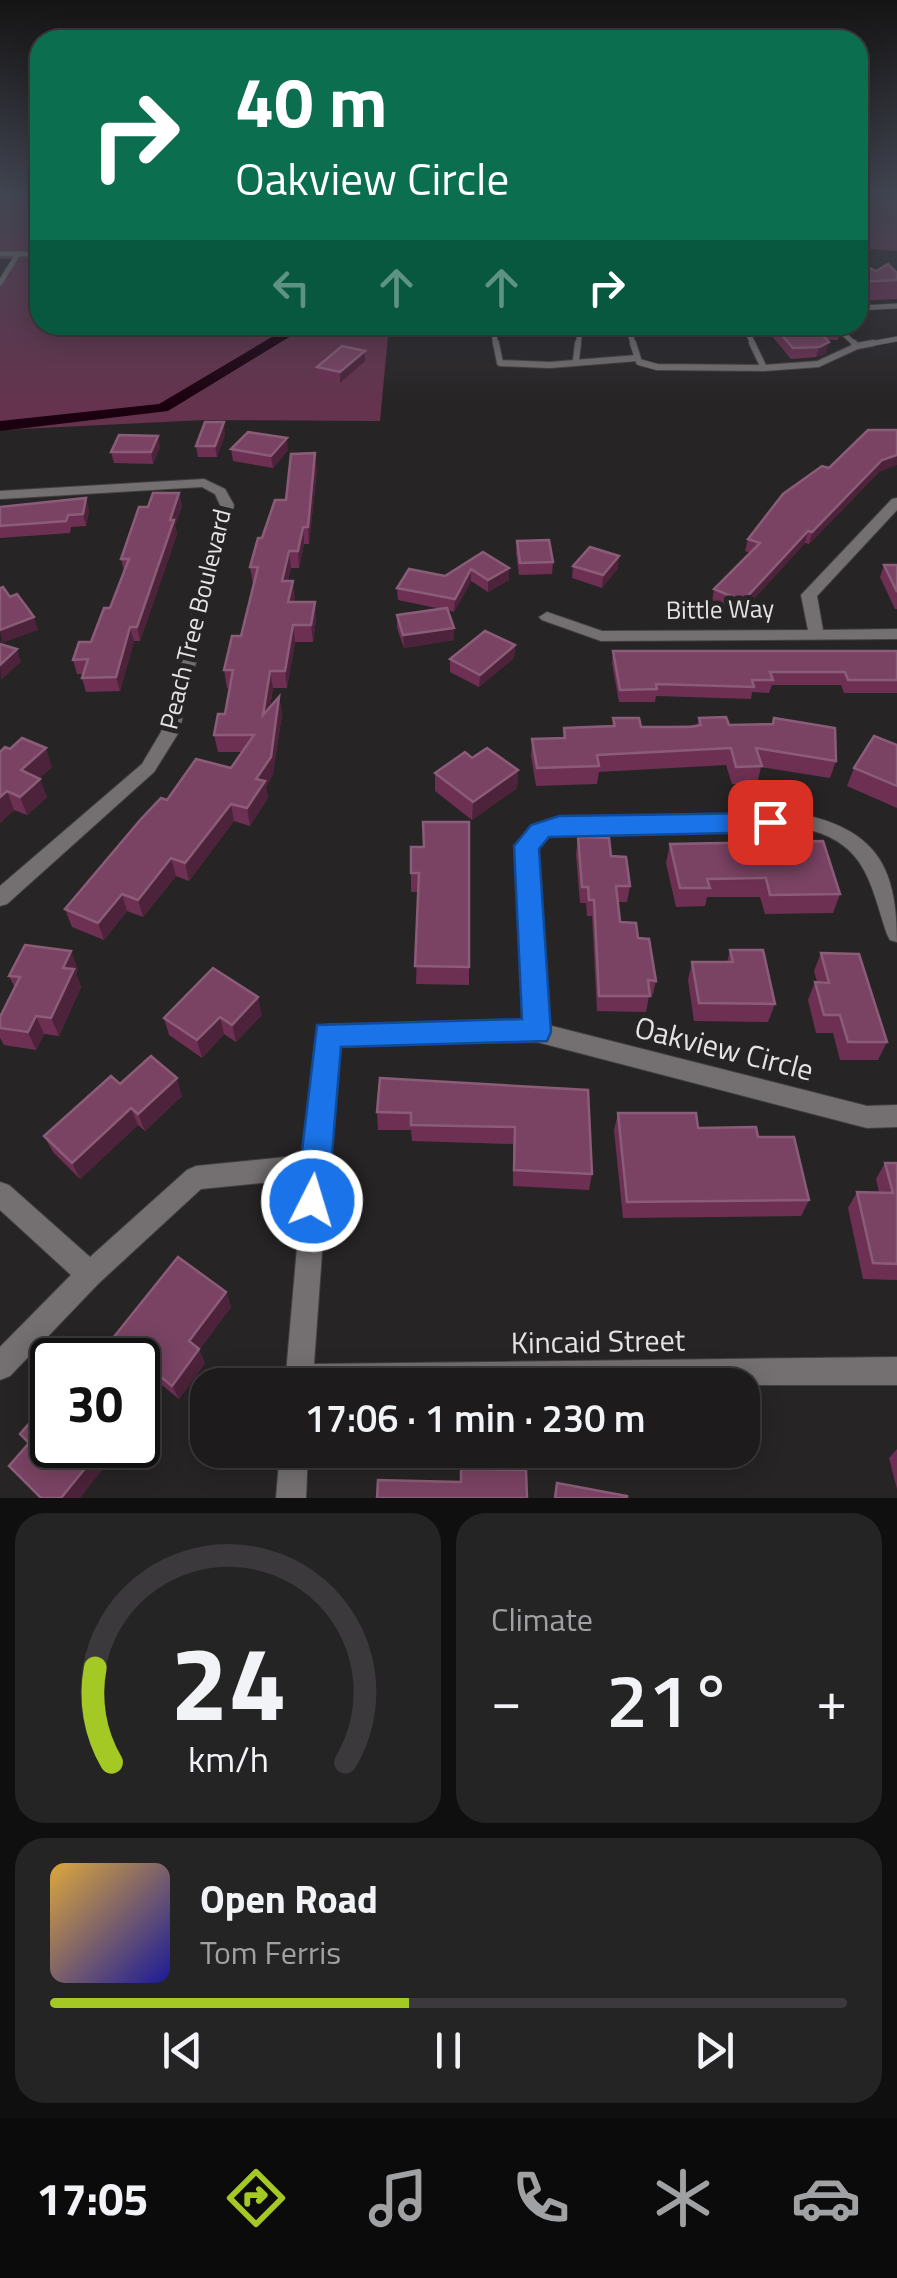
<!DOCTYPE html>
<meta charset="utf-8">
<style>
body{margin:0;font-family:"Titillium Web",sans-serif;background:#252425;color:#f1f3f6;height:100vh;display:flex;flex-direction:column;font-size:38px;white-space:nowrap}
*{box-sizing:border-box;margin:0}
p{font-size:32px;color:#a0a1a3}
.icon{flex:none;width:55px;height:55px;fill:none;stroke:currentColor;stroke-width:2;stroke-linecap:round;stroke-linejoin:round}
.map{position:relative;height:1498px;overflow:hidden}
.side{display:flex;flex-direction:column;gap:15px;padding:15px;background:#100f0f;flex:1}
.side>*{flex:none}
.top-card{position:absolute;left:30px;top:30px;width:838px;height:305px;border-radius:30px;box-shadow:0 5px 25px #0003,0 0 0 2px #3b393b;background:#0b6e4f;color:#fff;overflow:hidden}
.speed{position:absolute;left:30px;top:1338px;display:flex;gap:20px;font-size:50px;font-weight:700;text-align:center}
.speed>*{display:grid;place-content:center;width:130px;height:130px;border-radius:50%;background:#1d1b1c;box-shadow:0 5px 25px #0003,0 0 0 2px #3b393b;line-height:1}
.speed .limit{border:5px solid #111;border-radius:15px;background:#fff;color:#111}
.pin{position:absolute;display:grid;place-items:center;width:85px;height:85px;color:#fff;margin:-42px;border-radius:20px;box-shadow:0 5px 15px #0006}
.me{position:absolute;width:110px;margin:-55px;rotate:5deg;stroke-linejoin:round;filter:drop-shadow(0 0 8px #0008)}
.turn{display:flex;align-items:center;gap:35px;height:210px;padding:0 40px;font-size:45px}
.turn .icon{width:130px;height:130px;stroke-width:2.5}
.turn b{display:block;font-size:70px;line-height:85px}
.lanes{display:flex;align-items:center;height:95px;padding:0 40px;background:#0003;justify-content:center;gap:50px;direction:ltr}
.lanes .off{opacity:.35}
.big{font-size:75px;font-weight:600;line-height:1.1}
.side .widget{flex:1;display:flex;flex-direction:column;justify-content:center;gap:15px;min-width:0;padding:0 35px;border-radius:30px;background:#252425}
.side .dial{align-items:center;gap:0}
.dial svg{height:260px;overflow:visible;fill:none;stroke:#3b393b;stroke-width:7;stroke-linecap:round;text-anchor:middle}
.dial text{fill:#f1f3f6;stroke:none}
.song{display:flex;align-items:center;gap:30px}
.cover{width:120px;height:120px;border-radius:15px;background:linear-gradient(135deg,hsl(40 70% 55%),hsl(240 70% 35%))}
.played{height:10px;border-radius:5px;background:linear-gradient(90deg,#a4c824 45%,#3b393b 45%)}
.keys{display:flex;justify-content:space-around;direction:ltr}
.heat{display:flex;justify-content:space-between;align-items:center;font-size:55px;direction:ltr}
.side .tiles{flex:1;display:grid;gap:15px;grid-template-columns:1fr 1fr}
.widget:last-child{grid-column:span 2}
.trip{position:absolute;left:190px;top:1368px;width:570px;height:100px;border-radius:30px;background:#1d1b1c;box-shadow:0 5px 25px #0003,0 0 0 2px #3b393b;font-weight:600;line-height:100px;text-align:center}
.menu{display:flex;height:160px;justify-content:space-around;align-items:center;background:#0c0b0b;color:#a0a1a3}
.menu .icon{width:70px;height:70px}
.menu .selected{color:#a4c824}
.menu b{font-size:45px;color:#f1f3f6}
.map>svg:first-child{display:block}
.green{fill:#65334e}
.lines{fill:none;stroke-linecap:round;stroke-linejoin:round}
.canal{fill:#1b000f;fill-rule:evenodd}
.service-far1-casing{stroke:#434041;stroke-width:6}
.service-casing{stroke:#434041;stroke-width:8}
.minor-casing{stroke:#434041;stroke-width:2}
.service-far1{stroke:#747072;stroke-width:5}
.service{stroke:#747072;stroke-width:6}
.minor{fill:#747072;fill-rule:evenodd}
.wall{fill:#6d3053}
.shaded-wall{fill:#4c233a}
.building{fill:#7a4363;stroke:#8b5c77;stroke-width:2.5}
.route{fill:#1a73e8;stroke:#114b97;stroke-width:2.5}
.labels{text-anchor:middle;stroke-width:10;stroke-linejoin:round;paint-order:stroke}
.street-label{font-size:25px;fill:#e5e3e4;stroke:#272425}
.near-street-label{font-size:30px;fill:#e5e3e4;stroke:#272425}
</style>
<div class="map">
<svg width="897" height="1498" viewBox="0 0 897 1498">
<rect width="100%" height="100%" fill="#272425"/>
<g class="green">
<polygon points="0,195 40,195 40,325 389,325 380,421 205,420 0,430 0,283 16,259 0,259"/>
<polygon points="858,195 897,195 897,251 858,248"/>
</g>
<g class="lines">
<polygon class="canal" points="292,325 309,325 168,411 0,431 0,421 159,404"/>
<g class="service-far1-casing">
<g id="service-far1">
<polyline points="0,254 40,254"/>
<polyline points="0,283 18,254"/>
<polyline points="858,308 897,306"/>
<polyline points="564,325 580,331 578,346"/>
<polyline points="627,325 634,346"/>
<polyline points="744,325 754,346"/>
<polyline points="834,325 857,346"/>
<polyline points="496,346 494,334 500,325"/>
<polyline points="858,346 897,339"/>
</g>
</g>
<g class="service-casing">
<g id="service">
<polyline points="496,343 500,363 550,365 637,358"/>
<polyline points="633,343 639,362 657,367 764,368 752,343"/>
<polyline points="857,346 873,343"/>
<polyline points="576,360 578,343"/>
<polyline points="764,368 818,364 857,346 854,343"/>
</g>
</g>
<g class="minor-casing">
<g id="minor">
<polygon points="204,479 225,489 234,505 179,732 154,772 7,904 0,906 0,886 142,764 161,732 220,505 215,494 202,487 0,499 0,491"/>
<polygon points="897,498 897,510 817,596 823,630 897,629 897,639 601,641 542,620 539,617 547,612 602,631 808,630 801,595 892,499"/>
<path d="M 806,815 C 879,832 897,871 897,942 L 890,940 L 887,934 C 870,883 866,843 806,829 L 559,832 L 547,836 L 536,849 L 548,1025 L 867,1106 L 897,1105 L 897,1127 L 867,1128 L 537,1042 L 337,1044 L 314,1364 L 897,1357 L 897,1385 L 285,1385 L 303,1179 L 201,1189 L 99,1283 L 10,1376 L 0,1380 L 0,1347 L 71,1275 L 0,1210 L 0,1182 L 9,1185 L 90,1257 L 187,1170 L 196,1166 L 305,1155 L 316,1034 L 319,1027 L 327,1024 L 525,1022 L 516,847 L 533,826 L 559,818 Z"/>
<polygon points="280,1450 308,1450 306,1498 276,1498"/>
</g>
</g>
<use href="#service-far1" class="service-far1"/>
<use href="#service" class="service"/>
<use href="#minor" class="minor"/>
</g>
<g class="wall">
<polygon points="858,266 876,271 897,273 897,299 858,301"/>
<polygon points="774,326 841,329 838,340 827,340 826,353 816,357 791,359 772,336"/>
<polygon points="365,351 365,361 340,383 318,378 317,367"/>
<polygon points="225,434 217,457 198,457 196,446"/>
<polygon points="160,447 153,464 114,463 111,452"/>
<polygon points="231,449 288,450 273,468 233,461"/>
<polygon points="829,468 879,472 809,544 805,543 740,614 712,601 714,589 751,553 745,551 748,539"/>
<polygon points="317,469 309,544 304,544 299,568 291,568 288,581 293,581 294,602 316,619 313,642 295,642 287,688 273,688 270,707 279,697 282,714 273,774 266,787 268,798 250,826 234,821 189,881 176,876 143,917 127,911 104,940 72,927 65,909 167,800 231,768 241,752 218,752 214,735 225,714 230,688 227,688 224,670 241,636 254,584 253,584 250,567 262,538 286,500"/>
<polygon points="179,493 182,506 175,525 177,534 140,641 134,641 120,691 86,692 82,678 84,674 77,674 73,660 91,642 110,608 124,571 121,559 148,507"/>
<polygon points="0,507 89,510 86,526 71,527 70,533 0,538"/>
<polygon points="517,541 553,562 552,574 519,575 516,553"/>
<polygon points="483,552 509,568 509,580 488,592 471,581 454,612 448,610 454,640 404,648 397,628 397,615 441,609 398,600 397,588 445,576"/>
<polygon points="884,565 897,565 897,609 895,609 880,577"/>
<polygon points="573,566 618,568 602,588 572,578"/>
<polygon points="515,645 514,658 479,687 450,672 450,659"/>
<polygon points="613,651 897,651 897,693 844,693 841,685 772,685 769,693 752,692 751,699 656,696 655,702 619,702 612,663"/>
<polygon points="613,718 641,727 697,725 699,718 729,725 772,724 774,718 836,761 830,778 761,767 757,784 732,784 726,765 599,772 597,784 536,786 531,756 532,739 563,738 564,728 612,726"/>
<polygon points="897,745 897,808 847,786 854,768"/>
<polygon points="0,752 52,767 39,778 47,797 27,815 14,810 0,823"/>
<polygon points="472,758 518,770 517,788 472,820 435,791 435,773"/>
<polygon points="469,822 469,985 416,984 419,892 411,892 411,847 424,847"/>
<polygon points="578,837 611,856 630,886 627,902 618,902 620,922 638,938 656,981 652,997 649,996 646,1012 597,1011 592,916 587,916 586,903 580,903 576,854"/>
<polygon points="670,844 840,894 833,913 765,914 760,897 707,897 705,906 676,907 666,863"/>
<polygon points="730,950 775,1004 768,1022 694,1021 688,980 692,962 727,962"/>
<polygon points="821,953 887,1042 878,1060 840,1060 833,1033 816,1033 808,1000 815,982 817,982 814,971"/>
<polygon points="78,969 76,974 81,987 59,1036 44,1034 36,1050 4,1045 0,1038 0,1017 15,988 9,976"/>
<polygon points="262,1015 236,1042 224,1034 202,1058 169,1035 164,1018"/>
<polygon points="120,1084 182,1096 145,1131 138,1125 80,1179 53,1152 44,1136"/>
<polygon points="588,1090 592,1174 589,1190 513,1186 513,1144 412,1141 411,1130 378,1130 377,1112"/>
<polygon points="618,1113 758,1137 809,1200 801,1216 623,1218 614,1130"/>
<polygon points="885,1163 897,1163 897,1280 863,1279 848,1208 857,1192 879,1192 876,1179"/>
<polygon points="226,1292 231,1307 199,1350 205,1363 179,1399 138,1366 138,1360 130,1360 121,1352 113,1338"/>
<polygon points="897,1449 897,1489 889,1458"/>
</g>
<g class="shaded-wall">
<polygon points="829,342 826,353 816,357 819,347"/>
<polygon points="365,351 365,361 340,383 340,372"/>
<polygon points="224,422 225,434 217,457 215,446"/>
<polygon points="158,436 160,447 153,464 151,452"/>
<polygon points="287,438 288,450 273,468 271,456"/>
<polygon points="315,453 317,469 309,544 308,527"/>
<polygon points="897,455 897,465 879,472 809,544 812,532 882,460"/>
<polygon points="179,493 182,506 175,525 177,534 140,641 137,627"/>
<polygon points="86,498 89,510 86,526 83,514"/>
<polygon points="303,527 304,544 299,568 298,551"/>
<polygon points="808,531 805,543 740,614 743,601"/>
<polygon points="289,551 291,568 284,598 282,581"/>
<polygon points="619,556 618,568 602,588 603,575"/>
<polygon points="509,568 509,580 488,592 488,580"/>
<polygon points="471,569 471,581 454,612 455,599"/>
<polygon points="293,581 295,598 290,619 288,602"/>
<polygon points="315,602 316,619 313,642 311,625"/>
<polygon points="34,617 38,630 2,643 0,630"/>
<polygon points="293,625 295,642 287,688 285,671"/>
<polygon points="130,627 134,641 120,691 116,677"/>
<polygon points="454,628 454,640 404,648 403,635"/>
<polygon points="515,645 514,658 479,687 480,675"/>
<polygon points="17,649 21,662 1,680 0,665"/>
<polygon points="270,671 273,688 266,732 263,715"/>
<polygon points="279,697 282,714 273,774 266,787 268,798 250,826 247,808"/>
<polygon points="46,748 52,767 28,789 21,770"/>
<polygon points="518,770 517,788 472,820 473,802"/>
<polygon points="40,779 47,797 27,815 20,797"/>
<polygon points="7,791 14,810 0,823 0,797"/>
<polygon points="231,804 234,821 189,881 185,863"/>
<polygon points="171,858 176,876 143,917 138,900"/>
<polygon points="122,894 127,911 104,940 98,923"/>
<polygon points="71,951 78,969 76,974 81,987 59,1036 51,1018 63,968"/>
<polygon points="258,997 262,1015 236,1042 232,1025"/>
<polygon points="36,1016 44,1034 36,1050 28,1032"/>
<polygon points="220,1017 224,1034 202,1058 197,1040"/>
<polygon points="177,1078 182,1096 145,1131 138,1114"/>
<polygon points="131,1108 138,1125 80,1179 72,1163"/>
<polygon points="226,1292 231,1307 199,1350 205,1363 179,1399 172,1386 189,1341"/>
<polygon points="138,1407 144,1418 138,1426"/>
<polygon points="104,1445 122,1445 80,1498 61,1498"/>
</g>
<g class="building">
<polygon points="888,264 897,273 897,280 858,282 858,266 864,265 876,271"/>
<polygon points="837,325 841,329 818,330 829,342 819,347 793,348 774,326"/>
<polygon points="342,346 365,351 340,372 317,367"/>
<polygon points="205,422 224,422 215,446 196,446"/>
<polygon points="868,430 897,430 897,455 882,460 812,532 808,531 743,601 714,589 760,543 748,539 783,494 822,466 829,468"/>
<polygon points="248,432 287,438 271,456 231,449"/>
<polygon points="119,435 158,436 151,452 111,452"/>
<polygon points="315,453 308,527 303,527 298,551 289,551 282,581 293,581 288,602 315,602 311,625 293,625 285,671 270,671 263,715 279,697 271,757 256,779 265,781 247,808 231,804 185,863 171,858 138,900 122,894 98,923 65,909 141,819 161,798 167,800 196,759 231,768 254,735 214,735 218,714 225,714 233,670 224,670 232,636 241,636 258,567 250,567 258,538 262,538 275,500 286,500 291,454"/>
<polygon points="153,493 179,493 170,520 174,520 137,627 130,627 116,677 82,678 88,659 73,660 79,642 91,642 104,608 110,608 129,559 121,559 139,507 148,507"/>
<polygon points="86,498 83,514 68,515 66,521 0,526 0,507"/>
<polygon points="549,540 553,562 520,563 517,541"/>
<polygon points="590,547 619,556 603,575 573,566"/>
<polygon points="483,552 509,568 488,580 471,569 455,599 397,588 409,569 445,576"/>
<polygon points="884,565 897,565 897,592"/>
<polygon points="3,587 10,597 17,594 34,617 0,630 0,588"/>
<polygon points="447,608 454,628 403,635 397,615"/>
<polygon points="485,631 515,645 480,675 450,659"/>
<polygon points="0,644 17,649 0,665"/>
<polygon points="613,651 897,651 897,680 848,680 845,672 770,672 773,680 752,680 754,687 656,684 657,689 620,690"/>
<polygon points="726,717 729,725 773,724 774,718 835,728 836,761 756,748 762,766 736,767 731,748 597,755 599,766 537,768 532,739 565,738 564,728 615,726 613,718 639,718 641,727 690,727 701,725 699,718"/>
<polygon points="874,736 897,745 897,786 854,768"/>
<polygon points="22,738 46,748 21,770 40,779 20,797 7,791 0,797 0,752 5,747 10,749"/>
<polygon points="487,748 518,770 473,802 435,773 465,752 472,758"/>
<polygon points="423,822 469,822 469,967 415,966 419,873 411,873 411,847 424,847"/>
<polygon points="578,837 609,838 611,856 626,857 630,886 616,886 620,922 636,923 638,938 649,939 656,981 648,980 650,996 599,996 594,900 589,900 588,887 582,887"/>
<polygon points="823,841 840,894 770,895 766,878 707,879 710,888 680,888 670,844"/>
<polygon points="25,945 71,951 63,968 74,969 51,1018 36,1016 28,1032 0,1028 0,1017 20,977 9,976"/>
<polygon points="730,950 763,950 775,1004 699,1003 692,962 733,962"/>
<polygon points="821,953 859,954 887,1042 848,1042 840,1015 824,1015 815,982 829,983"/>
<polygon points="213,968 258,997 232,1025 220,1017 197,1040 164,1018"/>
<polygon points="151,1056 177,1078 138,1114 131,1108 72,1163 44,1136 111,1076 120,1084"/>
<polygon points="380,1078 588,1090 592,1174 514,1170 515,1127 411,1125 411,1113 377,1112"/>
<polygon points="618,1113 696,1113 698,1128 756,1127 758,1137 794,1137 809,1200 627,1202"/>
<polygon points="885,1163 897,1163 897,1264 873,1263 857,1192 893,1193"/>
<polygon points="178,1257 226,1292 189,1341 199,1349 172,1386 113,1338"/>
<polygon points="52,1397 52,1445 104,1445 61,1498 41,1498 9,1466 29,1443 20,1434"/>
<polygon points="461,1469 526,1470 527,1498 377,1498 378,1480 461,1482"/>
<polygon points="557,1483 627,1496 627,1498 555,1498"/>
</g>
<linearGradient id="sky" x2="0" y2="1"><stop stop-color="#151414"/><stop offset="0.48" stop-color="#414551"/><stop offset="1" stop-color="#414551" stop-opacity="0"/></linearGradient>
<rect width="897" height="404" fill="url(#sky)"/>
<polygon class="route" points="770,813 783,822 770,832 549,837 539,849 551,1032 547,1041 341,1047 328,1201 323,1212 312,1217 301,1212 296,1201 317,1025 522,1019 514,846 531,825 559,816"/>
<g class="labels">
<g class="street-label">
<text transform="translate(720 609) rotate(-1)" y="9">Bittle Way</text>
<text transform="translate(195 619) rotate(-76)" y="9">Peach Tree Boulevard</text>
</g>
<g class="near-street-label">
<text transform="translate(724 1049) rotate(14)" y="10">Oakview Circle</text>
<text transform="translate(598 1342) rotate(-1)" y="10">Kincaid Street</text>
</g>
</g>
</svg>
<div class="speed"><div class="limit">30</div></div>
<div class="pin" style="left:770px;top:822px;background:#d93025"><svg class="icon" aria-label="arrive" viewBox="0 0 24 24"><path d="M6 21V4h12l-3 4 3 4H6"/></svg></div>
<svg class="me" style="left:312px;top:1201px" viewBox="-20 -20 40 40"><circle r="17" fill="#1a73e8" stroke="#fff" stroke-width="3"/><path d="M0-11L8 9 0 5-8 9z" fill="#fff"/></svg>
<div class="trip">17:06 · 1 min · 230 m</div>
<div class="top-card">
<div class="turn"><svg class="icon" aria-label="right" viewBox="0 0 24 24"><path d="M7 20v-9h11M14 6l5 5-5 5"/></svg><div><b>40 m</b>Oakview Circle</div></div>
<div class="lanes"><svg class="icon off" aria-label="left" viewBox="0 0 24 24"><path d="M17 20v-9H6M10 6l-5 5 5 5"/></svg><svg class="icon off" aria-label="ahead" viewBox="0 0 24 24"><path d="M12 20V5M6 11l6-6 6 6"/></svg><svg class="icon off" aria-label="ahead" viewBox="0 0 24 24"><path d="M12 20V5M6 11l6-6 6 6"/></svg><svg class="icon" aria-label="right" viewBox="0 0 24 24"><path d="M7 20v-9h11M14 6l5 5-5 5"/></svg></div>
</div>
</div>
<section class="side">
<div class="tiles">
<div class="widget dial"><svg viewBox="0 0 100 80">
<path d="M14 69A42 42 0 1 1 86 69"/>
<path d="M14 69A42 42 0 0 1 9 40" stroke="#a4c824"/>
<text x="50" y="56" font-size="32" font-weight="700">24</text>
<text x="50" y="72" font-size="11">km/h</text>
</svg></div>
<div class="widget"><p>Climate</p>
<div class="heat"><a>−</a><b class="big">21°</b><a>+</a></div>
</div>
<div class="widget">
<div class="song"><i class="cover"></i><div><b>Open Road</b><p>Tom Ferris</p></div></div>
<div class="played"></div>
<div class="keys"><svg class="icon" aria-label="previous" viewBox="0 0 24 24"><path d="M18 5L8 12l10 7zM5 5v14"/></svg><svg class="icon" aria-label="pause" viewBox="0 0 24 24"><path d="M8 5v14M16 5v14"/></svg><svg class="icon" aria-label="next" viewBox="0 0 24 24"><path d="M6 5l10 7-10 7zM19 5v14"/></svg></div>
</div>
</div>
</section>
<nav class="menu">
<b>17:05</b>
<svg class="icon selected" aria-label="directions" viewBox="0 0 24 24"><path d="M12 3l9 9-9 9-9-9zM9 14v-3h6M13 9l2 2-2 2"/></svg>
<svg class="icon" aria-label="music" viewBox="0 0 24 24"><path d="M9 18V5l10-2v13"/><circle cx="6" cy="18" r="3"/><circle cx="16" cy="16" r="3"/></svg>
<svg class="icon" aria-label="phone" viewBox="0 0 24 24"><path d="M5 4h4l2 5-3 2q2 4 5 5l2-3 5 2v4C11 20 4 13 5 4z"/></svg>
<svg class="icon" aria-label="climate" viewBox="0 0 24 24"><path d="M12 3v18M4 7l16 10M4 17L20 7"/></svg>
<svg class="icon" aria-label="car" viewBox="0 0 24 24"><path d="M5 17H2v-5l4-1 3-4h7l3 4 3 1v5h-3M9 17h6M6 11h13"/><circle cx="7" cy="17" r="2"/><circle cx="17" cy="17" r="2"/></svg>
</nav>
